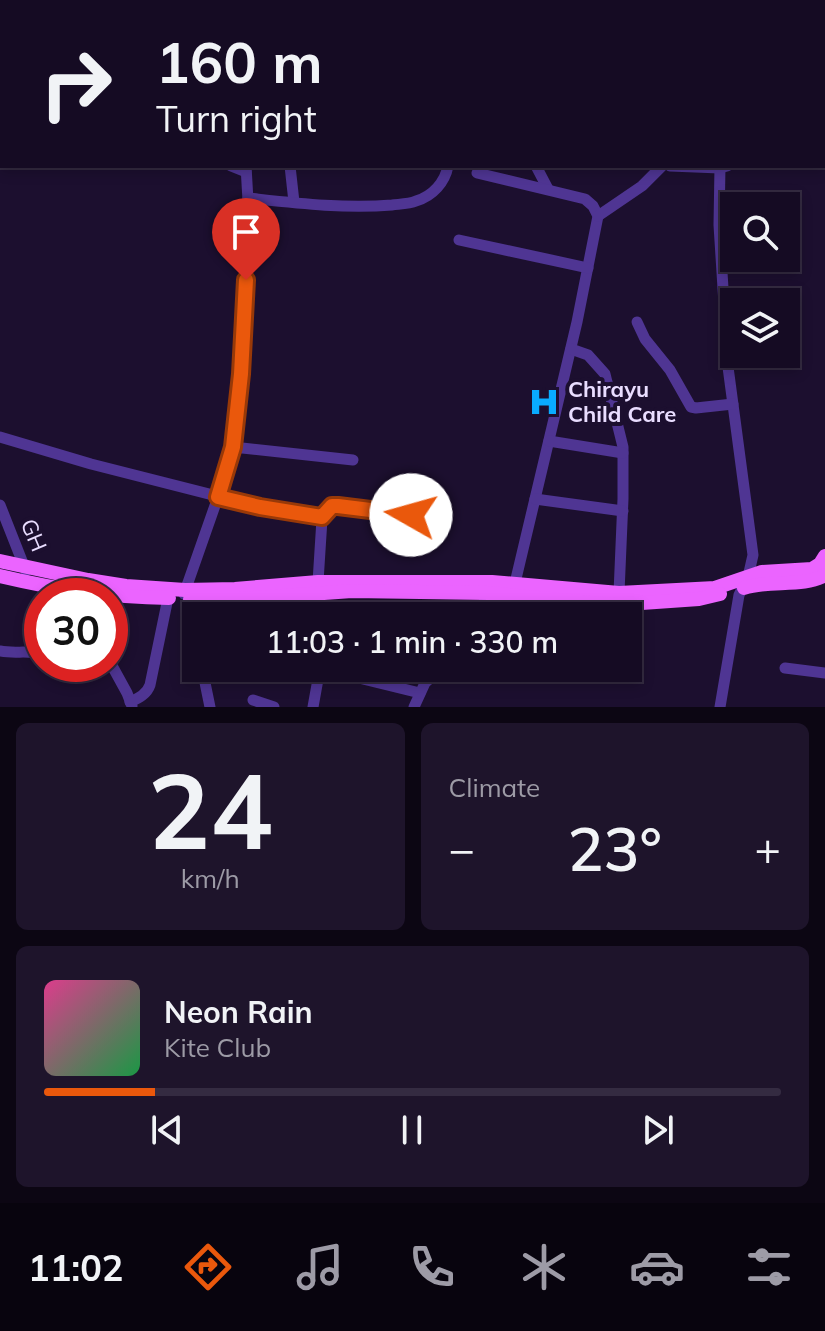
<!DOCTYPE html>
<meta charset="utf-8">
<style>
body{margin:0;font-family:Mulish,sans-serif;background:#1e142b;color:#f1f3f6;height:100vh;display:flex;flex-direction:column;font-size:30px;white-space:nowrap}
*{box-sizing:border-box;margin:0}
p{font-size:26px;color:#9d9ba6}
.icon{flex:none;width:44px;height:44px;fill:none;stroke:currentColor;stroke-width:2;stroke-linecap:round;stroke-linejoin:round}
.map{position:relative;height:707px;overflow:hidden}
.panel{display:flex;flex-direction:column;gap:16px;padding:16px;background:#0c0613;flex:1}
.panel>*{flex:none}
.top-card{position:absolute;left:0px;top:0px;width:826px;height:168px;box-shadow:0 4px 12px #0003,0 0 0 2px #342b41;background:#150b23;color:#f1f3f6;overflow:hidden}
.tools{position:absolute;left:720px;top:192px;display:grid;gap:16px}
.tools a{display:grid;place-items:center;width:80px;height:80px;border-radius:0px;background:#150b23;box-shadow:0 4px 12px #0003,0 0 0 2px #342b41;font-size:40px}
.speed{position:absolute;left:24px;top:578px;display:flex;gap:16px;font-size:40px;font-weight:700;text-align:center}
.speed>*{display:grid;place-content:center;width:104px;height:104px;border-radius:50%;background:#150b23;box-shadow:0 4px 12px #0003,0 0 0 2px #342b41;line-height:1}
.speed .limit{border:12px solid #d22;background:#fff;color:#111}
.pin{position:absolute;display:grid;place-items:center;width:68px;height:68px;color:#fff;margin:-82px -34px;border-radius:50% 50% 50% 0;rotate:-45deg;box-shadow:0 0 8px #0007}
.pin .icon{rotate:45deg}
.me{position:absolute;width:88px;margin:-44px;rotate:277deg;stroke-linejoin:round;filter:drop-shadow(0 0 6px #0008)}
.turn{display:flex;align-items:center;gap:28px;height:168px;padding:0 24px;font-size:36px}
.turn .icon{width:104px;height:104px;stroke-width:2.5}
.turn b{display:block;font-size:56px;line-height:68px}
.big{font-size:60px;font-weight:600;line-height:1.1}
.panel .card{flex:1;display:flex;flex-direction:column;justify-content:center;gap:12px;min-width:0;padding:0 28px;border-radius:12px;background:#1e142b}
.panel .dial{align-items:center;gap:0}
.dial b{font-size:104px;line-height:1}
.song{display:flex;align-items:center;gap:24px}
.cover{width:96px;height:96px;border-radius:12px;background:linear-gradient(135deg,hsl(330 70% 55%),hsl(140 70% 35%))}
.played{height:8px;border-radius:4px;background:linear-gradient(90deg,#ea580c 15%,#342b41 15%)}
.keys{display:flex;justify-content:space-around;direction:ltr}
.heat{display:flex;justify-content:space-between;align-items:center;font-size:44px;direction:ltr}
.panel .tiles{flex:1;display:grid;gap:16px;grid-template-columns:1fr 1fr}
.card:last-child{grid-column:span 2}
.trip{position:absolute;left:182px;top:602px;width:460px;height:80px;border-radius:0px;background:#150b23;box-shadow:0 4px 12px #0003,0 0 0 2px #342b41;font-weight:600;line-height:80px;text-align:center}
.tabs{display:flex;height:128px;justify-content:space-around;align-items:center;background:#08040e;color:#9d9ba6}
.tabs .icon{width:56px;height:56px}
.tabs .active{color:#ea580c}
.tabs b{font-size:36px;color:#f1f3f6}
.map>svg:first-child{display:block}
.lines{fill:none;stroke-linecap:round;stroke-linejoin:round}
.minor{stroke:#4f3593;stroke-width:11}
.major{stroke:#eb64ff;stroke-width:14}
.route-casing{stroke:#983908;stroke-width:20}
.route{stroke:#ea580c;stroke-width:14}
.labels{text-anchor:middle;stroke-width:8;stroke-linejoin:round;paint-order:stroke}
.poi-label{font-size:22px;font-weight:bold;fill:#e9ddff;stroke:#1c0f2f;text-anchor:start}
.street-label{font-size:22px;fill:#e9ddff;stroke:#1c0f2f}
</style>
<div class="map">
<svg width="825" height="707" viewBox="0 0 825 707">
<rect width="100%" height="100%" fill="#1c0f2f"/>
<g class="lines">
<g class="minor">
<polyline points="176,0 176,2"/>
<polyline points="236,0 236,2"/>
<polyline points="279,0 279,2"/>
<polyline points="564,0 567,2"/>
<polyline points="714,0 720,2"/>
<polyline points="791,0 791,2"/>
<polyline points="19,2 20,0"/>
<polyline points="514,2 514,0"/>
<polyline points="630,2 631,0"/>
<polyline points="698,2 699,0"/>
<polyline points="0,121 2,109"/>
<polyline points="231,166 246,172"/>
<polyline points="290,166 294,202"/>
<polyline points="536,166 548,189"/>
<polyline points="670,166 720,168 727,166"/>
<polyline points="720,166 719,225 728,367 753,555 748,577 739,595 720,707"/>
<polyline points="477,173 585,199 593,206 598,216 577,322 515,583"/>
<path d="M 248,198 C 295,203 344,209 392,205 C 400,204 409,204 416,201 C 433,196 445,182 448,166"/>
<polyline points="598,216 642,186 662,166"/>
<polyline points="459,240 588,268"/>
<polyline points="637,322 645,339 670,370 691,407 696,408 733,404"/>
<polyline points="571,349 588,355 605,374 623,447 623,499 619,593"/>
<polyline points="0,437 91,464 260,507 320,516 322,519 318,582"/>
<polyline points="549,441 623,453"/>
<polyline points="233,447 353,460"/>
<polyline points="535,499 623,511"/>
<polyline points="0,505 26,571"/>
<polyline points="322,517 332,506 338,506 411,515"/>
<polyline points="184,594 218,497 233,447 241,374 249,218 246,166"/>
<polyline points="299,595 301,616"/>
<polyline points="201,616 201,593"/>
<polyline points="478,616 490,587"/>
<path d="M 0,651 C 14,654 28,650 42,654"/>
<polyline points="110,662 127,693 132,706"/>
<polyline points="202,668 210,707"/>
<polyline points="318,668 420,693"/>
<polyline points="785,668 825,673"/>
<polyline points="253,700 274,707"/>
<path d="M 130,702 C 139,698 147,694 150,685 L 168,598"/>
<polyline points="313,707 320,668"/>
<polyline points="414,707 425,683 442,668"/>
</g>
<g class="major">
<polyline points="0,561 88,580 126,586 185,590 235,589 318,582 492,582 619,593 715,588 762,572 812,569 820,564 825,556"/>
<path d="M 0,576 C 59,590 108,597 169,598"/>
<path d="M 744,588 C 769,579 803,588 825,575"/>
<polyline points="190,599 240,599 352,591 488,593 613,605 699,599 720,594"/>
</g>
</g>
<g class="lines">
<g class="route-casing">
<polyline id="route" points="246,280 241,374 233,447 218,497 260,507 322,517 332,506 338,506 411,515"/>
</g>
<use href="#route" class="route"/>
</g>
<defs>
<g id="hospital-bare" transform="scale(2.4)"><path d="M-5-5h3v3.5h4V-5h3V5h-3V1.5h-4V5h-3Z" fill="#09abff" stroke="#1c0f2f" stroke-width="2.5" paint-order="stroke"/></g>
</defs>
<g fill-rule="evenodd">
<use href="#hospital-bare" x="544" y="402"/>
</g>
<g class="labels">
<g class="poi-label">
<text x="568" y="397">Chirayu<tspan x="568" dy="25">Child Care</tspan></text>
</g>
<g class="street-label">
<text transform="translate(34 535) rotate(67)" y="8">GH</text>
</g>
</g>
</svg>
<div class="tools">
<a><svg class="icon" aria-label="search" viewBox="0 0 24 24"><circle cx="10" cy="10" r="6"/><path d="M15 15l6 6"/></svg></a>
<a><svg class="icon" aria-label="layers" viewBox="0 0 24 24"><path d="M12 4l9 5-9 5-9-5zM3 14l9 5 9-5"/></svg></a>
</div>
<div class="speed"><div class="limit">30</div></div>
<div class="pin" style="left:246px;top:280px;background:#d93025"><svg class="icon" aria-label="arrive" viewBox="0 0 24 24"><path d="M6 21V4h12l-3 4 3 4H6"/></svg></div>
<svg class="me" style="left:411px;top:515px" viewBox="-20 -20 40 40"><circle r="19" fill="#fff"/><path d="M0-13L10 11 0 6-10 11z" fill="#ea580c"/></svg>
<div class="trip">11:03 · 1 min · 330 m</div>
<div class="top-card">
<div class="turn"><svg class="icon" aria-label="right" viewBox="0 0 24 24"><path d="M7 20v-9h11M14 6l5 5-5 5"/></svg><div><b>160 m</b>Turn right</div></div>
</div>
</div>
<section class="panel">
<div class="tiles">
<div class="card dial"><b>24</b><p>km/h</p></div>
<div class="card"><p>Climate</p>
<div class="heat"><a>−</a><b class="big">23°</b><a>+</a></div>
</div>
<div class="card">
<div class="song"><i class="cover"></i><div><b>Neon Rain</b><p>Kite Club</p></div></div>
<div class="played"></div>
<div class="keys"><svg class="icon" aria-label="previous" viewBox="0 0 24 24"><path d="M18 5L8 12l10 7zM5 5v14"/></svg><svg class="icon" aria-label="pause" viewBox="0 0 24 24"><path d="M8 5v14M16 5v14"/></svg><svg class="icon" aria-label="next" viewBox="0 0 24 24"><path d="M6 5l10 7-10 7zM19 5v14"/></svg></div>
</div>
</div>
</section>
<nav class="tabs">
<b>11:02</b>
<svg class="icon active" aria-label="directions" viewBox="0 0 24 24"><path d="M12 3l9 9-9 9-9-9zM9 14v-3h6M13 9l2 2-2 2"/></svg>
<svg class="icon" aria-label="music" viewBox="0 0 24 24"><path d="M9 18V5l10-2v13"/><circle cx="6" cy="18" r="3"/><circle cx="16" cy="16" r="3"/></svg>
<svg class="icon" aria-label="phone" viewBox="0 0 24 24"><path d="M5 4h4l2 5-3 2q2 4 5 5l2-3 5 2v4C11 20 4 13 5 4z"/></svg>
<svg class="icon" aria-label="climate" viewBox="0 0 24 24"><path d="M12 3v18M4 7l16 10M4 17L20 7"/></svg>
<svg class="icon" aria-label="car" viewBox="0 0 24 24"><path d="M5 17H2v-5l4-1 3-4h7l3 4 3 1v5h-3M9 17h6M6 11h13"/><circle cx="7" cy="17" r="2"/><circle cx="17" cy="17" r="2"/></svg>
<svg class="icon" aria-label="filters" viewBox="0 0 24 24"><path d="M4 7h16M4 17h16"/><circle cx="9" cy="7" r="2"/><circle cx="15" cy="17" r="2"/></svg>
</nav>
